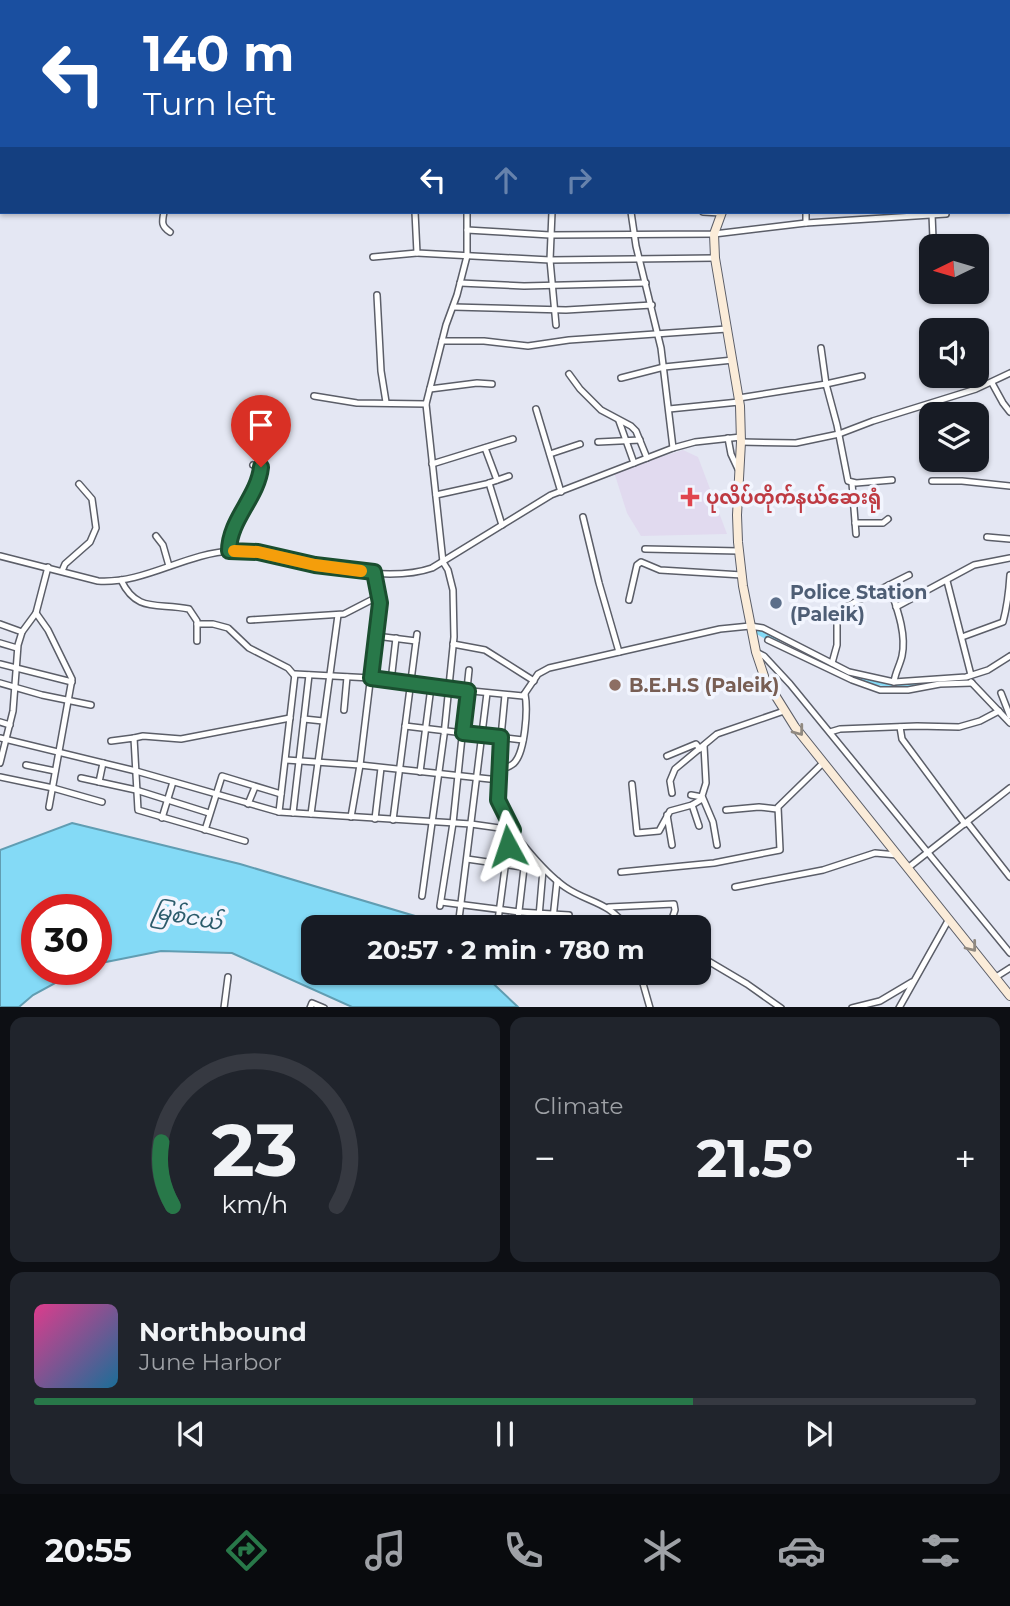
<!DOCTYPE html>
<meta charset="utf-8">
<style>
body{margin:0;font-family:Montserrat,"Noto Sans Myanmar",sans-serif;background:#20242c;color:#f1f3f6;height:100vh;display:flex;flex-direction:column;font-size:26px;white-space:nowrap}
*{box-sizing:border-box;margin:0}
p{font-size:23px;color:#9ea1a6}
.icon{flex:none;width:38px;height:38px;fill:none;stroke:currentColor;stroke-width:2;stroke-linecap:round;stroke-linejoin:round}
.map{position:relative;height:1007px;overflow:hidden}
.side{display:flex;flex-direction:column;gap:10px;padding:10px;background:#0d0f14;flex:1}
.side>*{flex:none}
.banner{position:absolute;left:0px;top:0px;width:1012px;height:214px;box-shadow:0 2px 5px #0004;background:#1a4fa0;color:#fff;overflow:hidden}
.needle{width:46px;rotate:265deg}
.fabs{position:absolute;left:919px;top:234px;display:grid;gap:14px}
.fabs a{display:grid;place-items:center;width:70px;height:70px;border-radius:14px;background:#171b24;box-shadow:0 2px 5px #0004;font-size:35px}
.speed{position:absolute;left:21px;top:894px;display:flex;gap:14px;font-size:35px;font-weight:700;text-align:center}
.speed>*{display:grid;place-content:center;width:91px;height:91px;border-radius:50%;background:#171b24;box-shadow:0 2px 5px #0004;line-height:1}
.speed .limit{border:10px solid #d22;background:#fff;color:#111}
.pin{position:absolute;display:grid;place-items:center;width:60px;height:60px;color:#fff;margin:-72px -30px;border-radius:50% 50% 50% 0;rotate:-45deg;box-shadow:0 0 7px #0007}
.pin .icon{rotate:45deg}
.me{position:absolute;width:77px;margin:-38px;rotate:355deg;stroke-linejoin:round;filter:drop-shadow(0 0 5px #0008)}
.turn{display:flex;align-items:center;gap:24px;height:147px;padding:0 28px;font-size:32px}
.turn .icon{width:91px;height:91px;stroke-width:2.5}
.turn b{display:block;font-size:49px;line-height:60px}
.lanes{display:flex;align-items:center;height:66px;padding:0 28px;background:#0003;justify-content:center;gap:35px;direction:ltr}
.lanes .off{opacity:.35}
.big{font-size:52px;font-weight:700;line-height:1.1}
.side .card{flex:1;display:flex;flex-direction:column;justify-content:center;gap:10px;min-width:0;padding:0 24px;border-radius:14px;background:#20242c}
.side .dial{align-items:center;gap:0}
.dial svg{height:182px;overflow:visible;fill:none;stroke:#363941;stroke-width:7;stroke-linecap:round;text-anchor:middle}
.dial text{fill:#f1f3f6;stroke:none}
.song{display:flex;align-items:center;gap:21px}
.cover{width:84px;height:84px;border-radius:10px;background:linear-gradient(135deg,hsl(330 70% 55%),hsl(200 70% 35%))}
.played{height:7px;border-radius:4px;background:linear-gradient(90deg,#287849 70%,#363941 70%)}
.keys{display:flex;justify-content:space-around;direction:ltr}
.heat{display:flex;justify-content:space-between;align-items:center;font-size:38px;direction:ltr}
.side .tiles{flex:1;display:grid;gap:10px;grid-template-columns:1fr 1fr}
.card:last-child{grid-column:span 2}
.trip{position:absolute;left:301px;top:915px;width:410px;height:70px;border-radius:14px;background:#171b24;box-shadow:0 2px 5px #0004;font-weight:700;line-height:70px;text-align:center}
.dock{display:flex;height:112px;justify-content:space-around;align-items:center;background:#090b0e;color:#9ea1a6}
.dock .icon{width:49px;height:49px}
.dock .selected{color:#287849}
.dock b{font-size:32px;color:#f1f3f6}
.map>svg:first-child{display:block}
.medical{fill:#e1daef}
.water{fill:#84daf6;stroke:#619db2;stroke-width:2}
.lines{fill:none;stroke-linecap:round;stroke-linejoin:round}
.canal{stroke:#84daf6;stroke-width:6}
.street-casing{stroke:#5b5e68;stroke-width:8}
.secondary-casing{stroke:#5b5e68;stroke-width:10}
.street{stroke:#fff;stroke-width:5}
.secondary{stroke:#fbecd9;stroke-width:8}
.oneway{stroke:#908980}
.route-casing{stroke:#1a4e2f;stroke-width:18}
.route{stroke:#287849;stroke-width:12}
.slow{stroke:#f59e0b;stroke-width:12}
.health-dot{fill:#e0444e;stroke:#f2f5fe;stroke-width:2.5}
.service-dot{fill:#5c6f8a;stroke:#f2f5fe;stroke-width:2.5}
.education-dot{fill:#8d6e63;stroke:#f2f5fe;stroke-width:2.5}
.labels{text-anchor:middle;stroke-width:7;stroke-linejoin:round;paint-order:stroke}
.health-label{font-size:19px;font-weight:bold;fill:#be3a42;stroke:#f2f5fe;text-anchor:start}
.service-label{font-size:19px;font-weight:bold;fill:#4e5e75;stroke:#f2f5fe;text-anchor:start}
.education-label{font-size:19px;font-weight:bold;fill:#785e54;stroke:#f2f5fe;text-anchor:start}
.water-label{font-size:21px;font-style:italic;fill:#2c5c6c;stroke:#f2f5fe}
</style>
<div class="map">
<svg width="1010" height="1008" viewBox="0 0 1010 1008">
<rect width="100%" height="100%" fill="#e4e7f3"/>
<polygon class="medical" points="683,450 698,457 727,534 641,536 627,513 614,472"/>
<polygon class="water" points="72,823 240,864 425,919 434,927 313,928 313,973 482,973 518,1007 352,1007 232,953 161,951 96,964 96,910 37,910 37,970 79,970 33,995 19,1007 0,1007 0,850"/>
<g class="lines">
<g class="canal">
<polyline points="759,632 777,642"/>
<path d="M 825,664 C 855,678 882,687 915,683"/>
</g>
<g class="street-casing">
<g id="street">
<polyline points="406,0 406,2"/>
<polyline points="462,0 462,2"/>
<polyline points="497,0 497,2"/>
<polyline points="532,0 532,2"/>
<polyline points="611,0 611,2"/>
<polyline points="648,0 648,2"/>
<polyline points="837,0 838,2"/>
<polyline points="874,0 875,2"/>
<polyline points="889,0 904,2"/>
<polyline points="223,2 224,0"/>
<polyline points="426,2 426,0"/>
<polyline points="998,2 998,0"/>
<polyline points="0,73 2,73"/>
<path d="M 164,212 C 162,222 161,226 170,232"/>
<polyline points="415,212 417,253 550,260 715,258"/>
<polyline points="552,212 550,260 556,325"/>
<polyline points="631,212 636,246 661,348 673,448"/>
<polyline points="703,212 721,213"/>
<polyline points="806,212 806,223"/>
<polyline points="932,214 933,239"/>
<polyline points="467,230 550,235 714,234 806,223 946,214"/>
<polyline points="373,257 417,253"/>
<polyline points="460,283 524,286 646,283"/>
<polyline points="377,295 381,371 386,402"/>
<polyline points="453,307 566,310 652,305"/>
<polyline points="442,341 484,341 528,346 569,340 727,329"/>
<polyline points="821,348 826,384 862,376"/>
<polyline points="569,374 580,389 601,410 631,426 636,431 647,458"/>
<polyline points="621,378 664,367 733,360"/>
<polyline points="992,383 1003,403 1010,412"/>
<polyline points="430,389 477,383 492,384"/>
<polyline points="314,396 357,403 426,404"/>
<polyline points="739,398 826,384 837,425 848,481 856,483 892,480"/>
<polyline points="536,409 561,492"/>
<polyline points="669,409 739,402"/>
<polyline points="619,421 634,463"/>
<polyline points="728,438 731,454 738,469"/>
<polyline points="598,442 640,440"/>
<polyline points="741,442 796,443 839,434 873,421 976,389 1010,373"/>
<polyline points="485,448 497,480"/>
<polyline points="550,454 580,444"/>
<polyline points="432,464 513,439"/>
<polyline points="932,481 962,481 1010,486"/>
<polyline points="489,483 502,525"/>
<polyline points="852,483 856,534"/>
<polyline points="436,495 486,484 509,476"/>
<polyline points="583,517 599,583 619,652"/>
<polyline points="855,523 883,523 888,519"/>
<polyline points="156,536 163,545 169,566"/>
<polyline points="987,537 1010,539"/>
<polyline points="645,549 739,551"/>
<path d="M 229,551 C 229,523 253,496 261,468 L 253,465"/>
<path d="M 0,556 L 98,581 C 145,584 185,553 232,551 C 255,550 277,557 300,562 C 339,570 395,581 432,568 L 551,495 L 673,448 L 695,442 L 741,437"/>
<polyline points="62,571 65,564 90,542 96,528 92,499 79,484"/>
<path d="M 121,580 C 137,614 159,602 189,609 L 197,621 L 197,641"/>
<polyline points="947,581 971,675"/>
<path d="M 889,585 C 896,606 907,633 902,656 C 900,665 895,673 894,682"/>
<polyline points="629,600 637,565 641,562 660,570 742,575"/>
<polyline points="896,607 974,565 1010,558"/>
<polyline points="36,613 48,630 72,679 49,807"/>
<polyline points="250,620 344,614 379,596"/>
<polyline points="0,624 22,632"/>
<polyline points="197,624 213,624 228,628 249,648 288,668 294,675"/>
<polyline points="376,636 416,641"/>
<path d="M 962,637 L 1003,622 C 1007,607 1009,591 1010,575"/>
<polyline points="768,640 852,680 880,690 908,690 940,684 972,683"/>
<polyline points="0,643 17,648"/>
<polyline points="453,644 485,650 534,681"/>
<polyline points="756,652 764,656 790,684 1010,953"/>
<polyline points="832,663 837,645 837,615 841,609 909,575"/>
<polyline points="0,664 72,682"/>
<polyline points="391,681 396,638"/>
<polyline points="971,682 1010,723"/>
<polyline points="0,683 42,695 91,705"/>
<polyline points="1001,693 1010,716"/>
<path d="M 505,695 C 502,722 500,749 499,776 C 499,784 497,794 499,803 C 503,826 545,873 565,887 C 588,903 609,901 627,928"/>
<polyline points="344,710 347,677"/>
<polyline points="304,719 323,721"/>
<polyline points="0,722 10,725"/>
<polyline points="405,726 523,740"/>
<polyline points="900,727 902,739 965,824"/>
<polyline points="830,732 840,729 917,726 959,727 980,721 999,711"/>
<polyline points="0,738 136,771 279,812 295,674 371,678 441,688 523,696 538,674 549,668 720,629 750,626 763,628 849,672 894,682 966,677 988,670 1010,656"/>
<polyline points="134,738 143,736 181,739 290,718"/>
<polyline points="111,741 134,738 138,810 245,841"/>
<polyline points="704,746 706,783 702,796 713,822 717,845"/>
<polyline points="667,756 696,744 700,749"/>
<polyline points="286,760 360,765 499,780"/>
<polyline points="0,763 13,711 18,645 22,632 36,613 48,567"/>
<polyline points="26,765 55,771"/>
<path d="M 499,770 C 505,768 511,767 515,762 C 525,750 528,710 525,694"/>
<polyline points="420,772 431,687"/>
<polyline points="0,777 53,788 102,802"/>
<polyline points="81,778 136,790 209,813"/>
<polyline points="99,782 103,763"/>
<polyline points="632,784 637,833 659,831 670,811 692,805 702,799"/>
<polyline points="672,793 670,781 675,769 717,734 784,711"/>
<polyline points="691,795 702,797"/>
<polyline points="248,804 255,787"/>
<polyline points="692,805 699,826"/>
<polyline points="726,810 759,807 777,809"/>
<polyline points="279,812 471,824 513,830"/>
<polyline points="293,813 309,675"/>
<polyline points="311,814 338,615"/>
<polyline points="667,815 672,845"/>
<polyline points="351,817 360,765 378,616 379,596 374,572"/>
<polyline points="162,818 173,782"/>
<polyline points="375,819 381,768"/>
<polyline points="393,820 417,634"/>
<polyline points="967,822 1010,877"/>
<polyline points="205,830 222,776 281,794"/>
<polyline points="467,859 543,870"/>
<polyline points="909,867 1010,788"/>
<polyline points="621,872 714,863 780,850 778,807 823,763"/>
<polyline points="735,887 823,870 875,853 897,855"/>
<polyline points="422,896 444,735 454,637 453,590 448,570 443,562 426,404 446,325 457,295 467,256 467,212"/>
<polyline points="441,902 519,912 569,915"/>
<polyline points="440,906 453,823 469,670"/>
<polyline points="609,907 674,904 675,910 669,928"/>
<polyline points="459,919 487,693"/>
<polyline points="497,928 510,830"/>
<polyline points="517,928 524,868"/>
<polyline points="538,928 543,870"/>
<polyline points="552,928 557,881"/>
<polyline points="698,955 747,984 781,1008"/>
<polyline points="640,973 650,1008"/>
<polyline points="529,977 529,973"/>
<polyline points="544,977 544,973"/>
<polyline points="996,977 1010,968"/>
<polyline points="224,1008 228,977"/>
<polyline points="310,1008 312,1003 324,1008"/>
<polyline points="852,1008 880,1001 912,982"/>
<polyline points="899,1008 949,919"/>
</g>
</g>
<g class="secondary-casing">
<g id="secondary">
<polyline points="823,2 824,0"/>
<polyline points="722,212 714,234 715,258 740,406 741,442 737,515 738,542 743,586 756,652 765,679 795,727 1010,996"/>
</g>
</g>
<use href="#street" class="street"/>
<use href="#secondary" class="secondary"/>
</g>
<defs><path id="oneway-chevron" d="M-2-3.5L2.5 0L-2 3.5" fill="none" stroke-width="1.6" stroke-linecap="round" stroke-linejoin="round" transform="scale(1.75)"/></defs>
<g class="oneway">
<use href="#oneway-chevron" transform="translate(799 731) rotate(53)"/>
<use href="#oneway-chevron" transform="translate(972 947) rotate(52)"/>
</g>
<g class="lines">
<g class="route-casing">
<path id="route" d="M 261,467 C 258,497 229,520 229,551 L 258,552 L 315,565 L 374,572 L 380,603 L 371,678 L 468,691 L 463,733 L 501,737 L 498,800 L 513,830 L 510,830 L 508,846"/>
</g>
<use href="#route" class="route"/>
<polyline class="slow" points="234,551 258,552 315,565 361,571"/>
</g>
<path class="health-dot" d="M686.5 486.5h7v7h7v7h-7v7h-7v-7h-7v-7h7z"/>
<circle class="service-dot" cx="776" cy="603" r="7"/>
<circle class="education-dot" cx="615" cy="685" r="7"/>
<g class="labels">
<g class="health-label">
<text x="706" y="504">ပုလိပ်တိုက်နယ်ဆေးရုံ</text>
</g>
<g class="service-label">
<text x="790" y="599">Police Station<tspan x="790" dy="22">(Paleik)</tspan></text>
</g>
<g class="education-label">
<text x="629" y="692">B.E.H.S (Paleik)</text>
</g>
<g class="water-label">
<text transform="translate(187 917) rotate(10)" y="7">မြစ်ငယ်</text>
</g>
</g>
</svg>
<div class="fabs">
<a><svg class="needle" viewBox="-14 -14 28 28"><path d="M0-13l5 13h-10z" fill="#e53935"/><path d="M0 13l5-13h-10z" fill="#9ea1a6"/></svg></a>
<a><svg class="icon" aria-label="sound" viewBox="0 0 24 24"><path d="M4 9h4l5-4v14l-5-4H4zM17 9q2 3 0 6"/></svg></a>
<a><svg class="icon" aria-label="layers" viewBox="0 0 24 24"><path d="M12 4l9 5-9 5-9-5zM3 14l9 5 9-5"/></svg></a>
</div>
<div class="speed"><div class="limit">30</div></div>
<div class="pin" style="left:261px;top:467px;background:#d93025"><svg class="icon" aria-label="arrive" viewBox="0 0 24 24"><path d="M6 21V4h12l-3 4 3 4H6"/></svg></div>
<svg class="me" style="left:508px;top:846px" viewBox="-20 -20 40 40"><path d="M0-17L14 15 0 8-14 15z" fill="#287849" stroke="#fff" stroke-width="4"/></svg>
<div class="trip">20:57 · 2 min · 780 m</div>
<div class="banner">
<div class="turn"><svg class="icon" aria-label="left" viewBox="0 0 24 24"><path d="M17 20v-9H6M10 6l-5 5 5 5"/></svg><div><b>140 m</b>Turn left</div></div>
<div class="lanes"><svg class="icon" aria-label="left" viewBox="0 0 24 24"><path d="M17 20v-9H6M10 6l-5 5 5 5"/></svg><svg class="icon off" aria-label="ahead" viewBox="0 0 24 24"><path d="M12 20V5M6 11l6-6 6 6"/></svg><svg class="icon off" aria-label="right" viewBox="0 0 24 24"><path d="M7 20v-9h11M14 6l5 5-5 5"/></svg></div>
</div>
</div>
<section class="side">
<div class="tiles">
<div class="card dial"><svg viewBox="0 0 100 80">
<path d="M14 69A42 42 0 1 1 86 69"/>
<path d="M14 69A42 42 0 0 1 9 41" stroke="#287849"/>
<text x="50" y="56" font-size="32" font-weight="700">23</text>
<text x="50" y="72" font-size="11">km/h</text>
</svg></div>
<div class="card"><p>Climate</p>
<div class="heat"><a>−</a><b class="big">21.5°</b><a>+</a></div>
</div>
<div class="card">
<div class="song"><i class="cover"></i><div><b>Northbound</b><p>June Harbor</p></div></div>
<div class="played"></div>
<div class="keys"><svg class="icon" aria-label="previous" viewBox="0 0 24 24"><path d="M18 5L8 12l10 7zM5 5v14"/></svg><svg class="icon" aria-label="pause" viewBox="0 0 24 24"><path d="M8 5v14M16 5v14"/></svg><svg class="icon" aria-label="next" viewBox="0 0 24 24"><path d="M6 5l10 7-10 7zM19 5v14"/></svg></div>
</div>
</div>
</section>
<nav class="dock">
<b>20:55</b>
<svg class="icon selected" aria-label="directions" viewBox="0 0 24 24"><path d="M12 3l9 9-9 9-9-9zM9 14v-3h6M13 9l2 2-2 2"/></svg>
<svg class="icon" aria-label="music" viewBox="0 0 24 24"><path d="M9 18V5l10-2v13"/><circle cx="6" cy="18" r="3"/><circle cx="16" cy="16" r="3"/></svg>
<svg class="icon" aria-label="phone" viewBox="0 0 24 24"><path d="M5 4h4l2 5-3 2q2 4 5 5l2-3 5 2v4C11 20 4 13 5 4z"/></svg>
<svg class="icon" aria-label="climate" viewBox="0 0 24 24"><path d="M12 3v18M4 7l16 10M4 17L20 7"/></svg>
<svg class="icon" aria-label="car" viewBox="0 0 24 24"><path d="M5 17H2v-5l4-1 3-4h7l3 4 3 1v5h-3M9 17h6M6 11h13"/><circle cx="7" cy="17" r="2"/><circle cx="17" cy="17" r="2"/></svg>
<svg class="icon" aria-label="filters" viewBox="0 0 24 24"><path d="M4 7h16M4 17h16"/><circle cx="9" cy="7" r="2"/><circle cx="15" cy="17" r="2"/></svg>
</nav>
